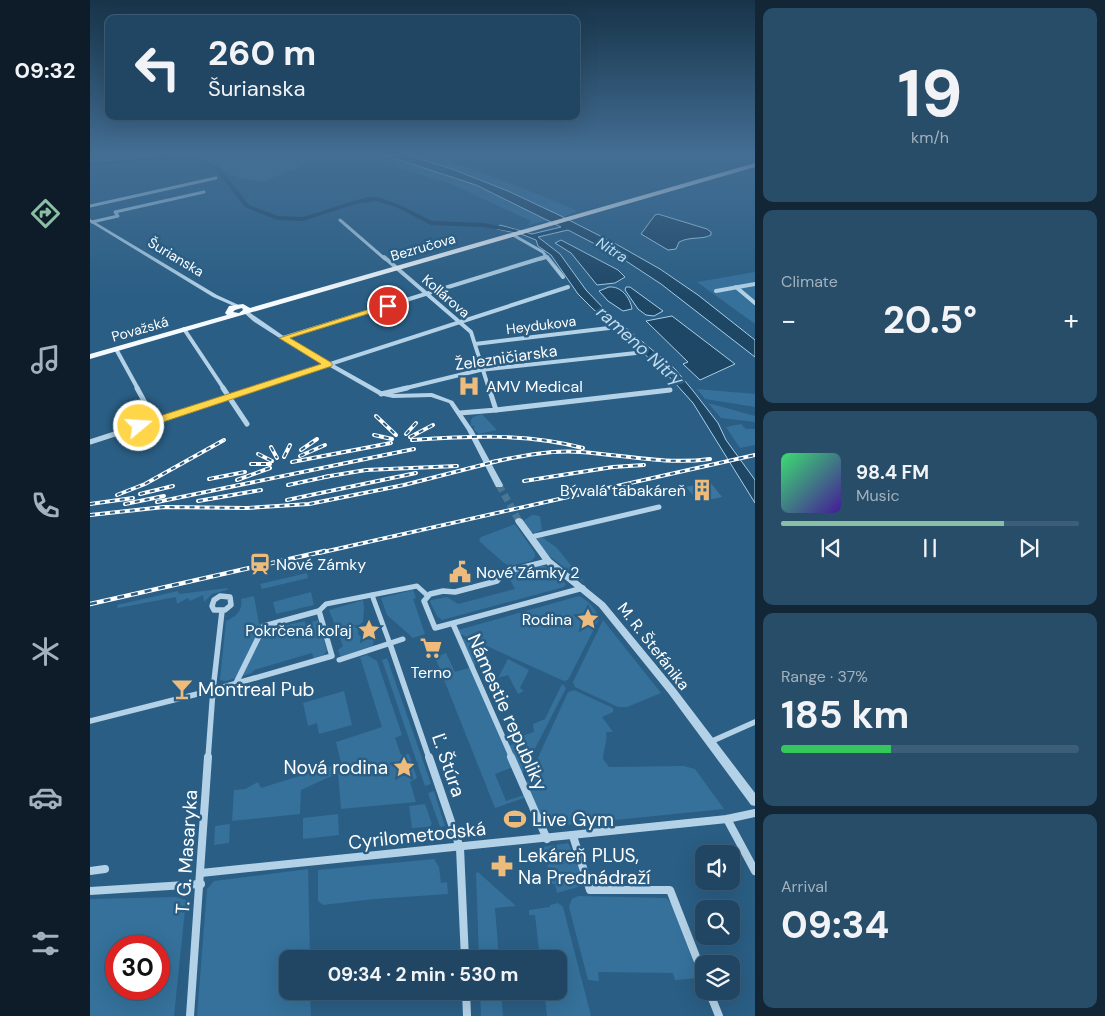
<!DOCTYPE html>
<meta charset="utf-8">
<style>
body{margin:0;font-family:"DM Sans",sans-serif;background:#284d69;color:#f1f3f6;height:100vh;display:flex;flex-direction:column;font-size:19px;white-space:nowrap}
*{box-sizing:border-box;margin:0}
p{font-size:16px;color:#a2b1be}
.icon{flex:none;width:28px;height:28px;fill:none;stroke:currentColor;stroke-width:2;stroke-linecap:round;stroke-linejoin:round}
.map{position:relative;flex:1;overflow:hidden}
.sheet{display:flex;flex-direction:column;gap:8px;padding:8px;background:#122636;width:350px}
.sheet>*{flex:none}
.top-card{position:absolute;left:15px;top:15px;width:475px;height:105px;border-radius:10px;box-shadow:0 5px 20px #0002,0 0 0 1px #3d5e78;background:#204663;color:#f1f3f6;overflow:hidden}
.buttons{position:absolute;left:605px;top:845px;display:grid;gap:10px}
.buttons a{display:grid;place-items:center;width:45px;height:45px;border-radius:10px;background:#204663;box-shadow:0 5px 20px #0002,0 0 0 1px #3d5e78;font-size:25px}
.speed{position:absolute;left:15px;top:935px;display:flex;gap:10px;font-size:25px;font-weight:700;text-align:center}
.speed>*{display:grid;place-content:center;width:65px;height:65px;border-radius:50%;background:#204663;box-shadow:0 5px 20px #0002,0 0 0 1px #3d5e78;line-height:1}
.speed .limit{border:8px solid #d22;background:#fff;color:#111}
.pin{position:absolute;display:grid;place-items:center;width:42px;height:42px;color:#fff;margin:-21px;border:2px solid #fff;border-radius:50%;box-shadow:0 1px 5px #0007}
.me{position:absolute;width:55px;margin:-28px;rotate:72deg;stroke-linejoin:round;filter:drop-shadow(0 0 4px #0008)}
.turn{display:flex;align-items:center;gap:18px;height:105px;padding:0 20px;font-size:22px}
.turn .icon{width:65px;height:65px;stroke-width:2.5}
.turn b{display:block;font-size:35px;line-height:42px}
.big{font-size:38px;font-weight:700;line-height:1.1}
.sheet .widget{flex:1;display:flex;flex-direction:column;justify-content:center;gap:8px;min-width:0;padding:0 18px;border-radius:10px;background:#284d69}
.sheet .dial{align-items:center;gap:0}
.dial b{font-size:65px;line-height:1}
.song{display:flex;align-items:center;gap:15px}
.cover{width:60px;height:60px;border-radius:8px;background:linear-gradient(135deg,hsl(140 70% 55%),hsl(260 70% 35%))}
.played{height:5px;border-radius:2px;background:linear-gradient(90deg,#8abfa5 75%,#3d5e78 75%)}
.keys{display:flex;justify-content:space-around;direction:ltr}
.heat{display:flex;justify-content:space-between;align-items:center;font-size:28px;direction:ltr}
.charge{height:8px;border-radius:4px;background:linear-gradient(90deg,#34c759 37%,#3d5e78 0)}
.trip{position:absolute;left:189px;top:950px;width:288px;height:50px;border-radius:10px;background:#204663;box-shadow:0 5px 20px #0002,0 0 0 1px #3d5e78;font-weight:700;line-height:50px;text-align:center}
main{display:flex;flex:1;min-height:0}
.dock{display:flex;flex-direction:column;width:90px;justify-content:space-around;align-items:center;background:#0d1c28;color:#a2b1be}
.dock .icon{width:35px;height:35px}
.dock .selected{color:#8abfa5}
.dock b{font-size:22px;color:#f1f3f6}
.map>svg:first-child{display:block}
.green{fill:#35719b;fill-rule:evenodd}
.water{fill:#1e4665;stroke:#a9cfe7}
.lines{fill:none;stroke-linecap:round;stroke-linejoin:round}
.river{fill:#1e4665;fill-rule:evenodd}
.building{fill:#3b76a0}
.tertiary-tunnel{stroke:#4a7696;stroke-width:7;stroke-dasharray:7 4;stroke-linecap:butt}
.pedestrian{stroke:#b4d2e7;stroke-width:5}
.minor-far4{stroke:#b4d2e7;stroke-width:3}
.minor-far3{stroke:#b4d2e7;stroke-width:4}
.minor-far2{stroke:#b4d2e7;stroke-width:5}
.minor-far1{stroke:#b4d2e7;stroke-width:5.5}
.minor{stroke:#b4d2e7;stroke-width:8}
.tertiary{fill:#b4d2e7;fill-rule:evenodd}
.primary{fill:#f5fafe;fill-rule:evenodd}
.rail-far1-casing{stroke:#fff;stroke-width:4}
.rail-casing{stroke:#fff;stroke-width:4.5}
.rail-far1{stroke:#2a5e84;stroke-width:2;stroke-dasharray:5;stroke-linecap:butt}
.rail{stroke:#2a5e84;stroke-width:2.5;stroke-dasharray:7;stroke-linecap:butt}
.route{fill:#ffd54a;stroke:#a68a30}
.labels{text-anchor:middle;stroke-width:5;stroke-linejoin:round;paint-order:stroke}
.far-street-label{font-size:14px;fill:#fff;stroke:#2a5e84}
.far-water-label{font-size:15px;font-style:italic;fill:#c0dcee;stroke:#2a5e84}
.street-label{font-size:16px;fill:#fff;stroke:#2a5e84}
.poi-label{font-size:16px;fill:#fff;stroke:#2a5e84;text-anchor:start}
.water-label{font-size:18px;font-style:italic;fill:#c0dcee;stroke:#2a5e84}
.near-poi-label{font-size:19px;fill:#fff;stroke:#2a5e84;text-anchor:start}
.near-street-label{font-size:19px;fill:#fff;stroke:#2a5e84}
</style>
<main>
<nav class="dock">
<b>09:32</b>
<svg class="icon selected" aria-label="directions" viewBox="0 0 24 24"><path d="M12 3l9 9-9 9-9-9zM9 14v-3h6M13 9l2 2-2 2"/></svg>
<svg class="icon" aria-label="music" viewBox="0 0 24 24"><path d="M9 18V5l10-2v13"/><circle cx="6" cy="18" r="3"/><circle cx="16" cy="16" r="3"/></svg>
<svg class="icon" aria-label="phone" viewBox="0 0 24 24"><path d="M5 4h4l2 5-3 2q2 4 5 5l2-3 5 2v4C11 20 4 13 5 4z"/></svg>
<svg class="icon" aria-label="climate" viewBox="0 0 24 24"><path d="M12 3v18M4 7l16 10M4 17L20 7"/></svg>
<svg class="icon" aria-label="car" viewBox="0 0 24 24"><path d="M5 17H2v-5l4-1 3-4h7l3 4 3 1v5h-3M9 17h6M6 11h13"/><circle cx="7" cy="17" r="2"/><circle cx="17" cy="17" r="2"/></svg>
<svg class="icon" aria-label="filters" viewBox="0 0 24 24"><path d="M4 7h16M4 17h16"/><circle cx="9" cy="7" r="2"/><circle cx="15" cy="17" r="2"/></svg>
</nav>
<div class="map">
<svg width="665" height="1016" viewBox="0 0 665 1016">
<rect width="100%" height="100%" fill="#2a5e84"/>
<g class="green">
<polygon points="0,154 242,154 171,182 143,176 128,166 110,159 88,159 0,168"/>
<polygon points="265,154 291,154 361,176 386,185 459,220 438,225 441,221 361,184"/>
<path d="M 314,154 C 346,154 376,167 406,178 C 433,189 461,199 488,211 L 472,217 L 381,176 Z"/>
<polygon points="665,272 665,324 607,282"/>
<polygon points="607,389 665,394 665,407 615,399"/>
<polygon points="618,403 665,416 665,422 631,418"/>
<polygon points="392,414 407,430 389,434 383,429 385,426 381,426 381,420 383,417"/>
<polygon points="651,424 656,429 665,429 665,445 650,448 636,427"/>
<polygon points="442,515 450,516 452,530 445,533 440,532 433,521"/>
<polygon points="425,524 445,553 445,557 441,561 420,566 414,563 389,541 391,537"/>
<polygon points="452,537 467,548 495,583 458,555 447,541 447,538"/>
<polygon points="447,565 455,566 476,584 474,587 352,620 347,616 340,602 341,600 357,597 368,604 425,589 417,574"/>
<polygon points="217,573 218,578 172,589 170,584"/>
<polygon points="138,588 137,590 122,594 114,602 113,595 100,601 98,598 87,604 86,597 28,608 27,605 88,591 89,594"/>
<polygon points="323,590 326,598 323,599 335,634 323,638 297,615 291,598"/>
<polygon points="221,592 224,605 186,614 183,602"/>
<path d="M 164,596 L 169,624 L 184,624 L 185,628 L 215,621 L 215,624 L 228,620 L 237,651 L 233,656 L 224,659 L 222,653 L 164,670 L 162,673 L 136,681 L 130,680 L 136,621 C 146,616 153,611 151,599 Z"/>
<path d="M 489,596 C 499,601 506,609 509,619 L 478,680 L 474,681 L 370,634 L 368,630 Z"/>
<polygon points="273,600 274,608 273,622 269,625 268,634 274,640 284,639 282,649 251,658 248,650 253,646 239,610"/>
<polygon points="513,620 571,693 537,707 528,707 485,687 483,682"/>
<polygon points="373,639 395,649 384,667 372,640"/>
<polygon points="356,653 365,672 379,668 423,767 405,774 416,801 434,795 434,798 405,808 345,657"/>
<polygon points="277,655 287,661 312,735 305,738 311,755 319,754 327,778 320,782 326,802 251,809 248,773 211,790 210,814 142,821 144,790 155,789 168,782 171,788 251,763 246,742 292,727 270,657"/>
<polygon points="297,658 341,784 335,786 292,660"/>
<polygon points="418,659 439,670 430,688 434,691 428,694 418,675 408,678"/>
<polygon points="472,684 476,688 432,774 418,746 426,743 423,739 444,732 443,724 455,719"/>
<path d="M 484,690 L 523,708 L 523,712 L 512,717 L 523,732 L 516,732 C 518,740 513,751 513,759 L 519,767 L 594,766 L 605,769 L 634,809 L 456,827 L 436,784 L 478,692 Z"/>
<polygon points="254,691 262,725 229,734 227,723 218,726 213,703"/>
<polygon points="344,791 355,826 350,827 338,793"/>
<polygon points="335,804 342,824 340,827 322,828 319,806"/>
<polygon points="248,814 249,835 213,839 213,818"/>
<polygon points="140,824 139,843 124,845 125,826"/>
<polygon points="478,843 495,878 491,886 467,893 465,884 462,884 453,847"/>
<polygon points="344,859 349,867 351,883 357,882 358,894 284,899 233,905 228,901 228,870"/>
<polygon points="218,869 220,959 198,959 198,991 220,991 221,1016 107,1016 117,889 124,881"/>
<polygon points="388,872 426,906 405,908 409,959 389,959 386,873"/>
<polygon points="488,896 576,898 582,904 609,978 585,980 583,973 508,972 509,981 498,980 479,907 482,899"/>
<path d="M 86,897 L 96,900 L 84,1016 L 0,1016 L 0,899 ZM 26,946 L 69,946 L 69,989 L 26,989 Z"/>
<polygon points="468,903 473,907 501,1016 457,1016 454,991 468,991 468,959 450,959 445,915 439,915 439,910 460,907 460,905"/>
<polygon points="390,991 411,991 413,1016 391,1016"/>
</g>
<g class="water">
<polygon points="291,154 314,154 362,169 418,191 471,216 526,244 570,269 608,295 665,340 665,357 571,284 530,257 478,230 448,237 470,254 496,290 517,312 585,369 604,392 628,423 636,440 665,480 665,503 603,403 576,373 502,308 488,294 461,255 448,246 446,240 431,234 407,229 410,225 442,234 471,227 386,185"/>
<path d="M 568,214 L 617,229 L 621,232 L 621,235 C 612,240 601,236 589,242 L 586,249 L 578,250 L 551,234 L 565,215 Z"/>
<polygon points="471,240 528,270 535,277 525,283 507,285 481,253 465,243"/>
<path d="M 519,287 C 531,286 540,297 542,309 L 533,311 L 518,301 L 509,291 Z"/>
<polygon points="536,287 540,287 573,311 564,316 556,315 548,309 535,290"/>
<polygon points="582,316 645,364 610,380 593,364 598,362 556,321"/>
</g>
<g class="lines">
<polygon class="river" points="88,155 106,157 130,168 159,205 188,216 213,217 261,202 278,197 287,197 310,205 342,221 394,223 428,230 424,232 394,227 341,225 306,207 286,201 265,204 213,221 187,220 155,207 126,170 103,160 88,159 0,167 0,163"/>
</g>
<polygon class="building" points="620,482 632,497 613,501 610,498 606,499 596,487"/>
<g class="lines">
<polyline class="tertiary-tunnel" points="409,485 429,521"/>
<g class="pedestrian">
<polyline points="282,595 300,644"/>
<polyline points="229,611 236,604 327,586 338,596"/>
<polyline points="249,660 313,639"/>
</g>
<g class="minor-far4">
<polyline points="0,206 126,178"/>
<polyline points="250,220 295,259"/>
<polyline points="2,222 28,216 25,212 114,192"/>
<polyline points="423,235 453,252 458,259"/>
<polyline points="451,259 457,257"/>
</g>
<g class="minor-far3">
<polyline points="294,257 381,332 399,389"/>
<polyline points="457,257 473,277"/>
<polyline points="646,287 665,303"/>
<polyline points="626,291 665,284"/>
<polyline points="94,329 134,389"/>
<polyline points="193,338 455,257"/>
<polyline points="385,344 519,328"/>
<polyline points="26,349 48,389"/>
<polyline points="163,389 478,287"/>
<polyline points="312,389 390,370 546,353"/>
</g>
<g class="minor-far2">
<polyline points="47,388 65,421"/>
<polyline points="133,388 157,424"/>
<polyline points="291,394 317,388"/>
<polyline points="406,410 580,390"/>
<polyline points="370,413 406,410 399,388"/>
<polyline points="0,442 167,388"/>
<polyline points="441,537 569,507"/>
</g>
<g class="minor-far1">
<polyline points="458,561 414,572 407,581 365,592 353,591 340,594 334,601 345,628 493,588"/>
<polygon points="130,596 140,597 141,605 135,610 124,610 122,606 124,600"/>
<polyline points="363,624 422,758"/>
<polyline points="300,644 339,758"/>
<polyline points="0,721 123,690 242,656 229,611 174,626 146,683"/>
<polyline points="620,742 665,722"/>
<polyline points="118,758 123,690 132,611"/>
</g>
<g class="minor">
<polyline points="339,757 370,848 375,959"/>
<polyline points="421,757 457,839"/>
<polyline points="637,819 665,871"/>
<polyline points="483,836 500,890 580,890 614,977"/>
<polyline points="0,871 15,869"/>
<polyline points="111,873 637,819 665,813"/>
<polyline points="0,891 111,884"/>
<polyline points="376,991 377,1016"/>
<polyline points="619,991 629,1016"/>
<polyline points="100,1016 118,757"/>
</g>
<g class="tertiary">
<polygon points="0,219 127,295 151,306 150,307 146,307 123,297 0,222"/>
<polygon points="156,310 195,337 293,392 303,394 342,393 363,401 383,430 413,485 412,487 406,487 377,430 359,403 341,397 303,398 289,395 191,339 163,321 153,312"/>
<polygon points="429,518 432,519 461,559 515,603 585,688 665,793 665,806 661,805 579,694 509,607 455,563 426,523 425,521 426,519"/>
</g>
<path class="primary" d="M 665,163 L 665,167 L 0,359 L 0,354 L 137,315 L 135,313 L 139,306 L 153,304 L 160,308 ZM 152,308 L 153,310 L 149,313 L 143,312 L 145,310 Z"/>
<g class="rail-far1-casing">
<g id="rail-far1">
<polyline points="286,416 306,435"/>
<polyline points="316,434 326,423"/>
<polyline points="284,435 302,439"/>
<polyline points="320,437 343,425"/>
<path d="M 322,440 C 380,436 436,433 493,448"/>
<polyline points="181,447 187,458"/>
<polyline points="211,450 227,439"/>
<polyline points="168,454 182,461"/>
<polyline points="210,456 235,445"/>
<polyline points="194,457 200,445"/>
<polyline points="202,462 301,443"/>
<path d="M 402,462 C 431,456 460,450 490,452 C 534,455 576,465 620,459"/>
<polyline points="161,464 180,464"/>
<polyline points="234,477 276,470 367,466"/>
<polyline points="119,479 155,472"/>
<polyline points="147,480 180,468"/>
<polyline points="434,481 523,467 554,465"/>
<polyline points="198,485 240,476"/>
<polyline points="50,494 83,486"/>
<polyline points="27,495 55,484 134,440"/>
<polyline points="197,500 326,473"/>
<polyline points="108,501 171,490"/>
<polyline points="67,502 324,449"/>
<polyline points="0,504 43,498"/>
<polyline points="35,504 74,496"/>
<polyline points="0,515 74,507 157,508 219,504 314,485 408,461"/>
<polyline points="229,553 665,455"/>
</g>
</g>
<g class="rail-casing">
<polyline id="rail" points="0,604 235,551"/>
</g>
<use href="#rail-far1" class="rail-far1"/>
<use href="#rail" class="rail"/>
</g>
<linearGradient id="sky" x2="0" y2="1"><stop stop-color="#173449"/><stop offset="0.52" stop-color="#446e94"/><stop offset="1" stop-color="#446e94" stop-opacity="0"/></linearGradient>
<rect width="665" height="297" fill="url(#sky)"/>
<polygon class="route" points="296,304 303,306 200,338 242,363 242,366 52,429 49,430 44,426 45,424 231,364 189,338"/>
<defs>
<g id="hospital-bare" transform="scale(1.725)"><path d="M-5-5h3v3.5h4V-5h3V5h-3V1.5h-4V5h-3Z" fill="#edbc7c" stroke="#2a5e84" stroke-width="2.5" paint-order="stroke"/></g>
<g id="building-bare" transform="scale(1.725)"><path d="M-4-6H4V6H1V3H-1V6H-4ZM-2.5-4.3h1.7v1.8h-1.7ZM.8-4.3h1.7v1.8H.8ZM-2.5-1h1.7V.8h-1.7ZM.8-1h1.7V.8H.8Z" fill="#edbc7c" stroke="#2a5e84" stroke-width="2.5" paint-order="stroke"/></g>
<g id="station-bare" transform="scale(1.725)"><path d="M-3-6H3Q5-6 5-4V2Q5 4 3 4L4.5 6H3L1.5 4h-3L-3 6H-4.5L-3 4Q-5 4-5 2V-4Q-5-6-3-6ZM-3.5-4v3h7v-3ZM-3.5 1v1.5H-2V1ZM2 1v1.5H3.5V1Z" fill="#edbc7c" stroke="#2a5e84" stroke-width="2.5" paint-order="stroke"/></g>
<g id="civic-bare" transform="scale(1.725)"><path d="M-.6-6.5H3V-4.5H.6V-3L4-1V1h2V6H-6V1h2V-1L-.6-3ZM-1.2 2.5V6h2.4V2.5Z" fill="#edbc7c" stroke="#2a5e84" stroke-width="2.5" paint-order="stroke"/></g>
<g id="sight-bare" transform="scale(1.725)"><path d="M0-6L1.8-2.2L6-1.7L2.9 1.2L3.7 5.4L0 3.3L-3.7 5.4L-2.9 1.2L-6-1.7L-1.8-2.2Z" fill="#edbc7c" stroke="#2a5e84" stroke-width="2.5" paint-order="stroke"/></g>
<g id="supermarket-bare" transform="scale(1.725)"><path d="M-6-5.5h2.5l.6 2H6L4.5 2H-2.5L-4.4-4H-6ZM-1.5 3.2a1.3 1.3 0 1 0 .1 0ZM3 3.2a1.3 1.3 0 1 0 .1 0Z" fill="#edbc7c" stroke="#2a5e84" stroke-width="2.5" paint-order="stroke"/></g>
<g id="bar-bare" transform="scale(1.725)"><path d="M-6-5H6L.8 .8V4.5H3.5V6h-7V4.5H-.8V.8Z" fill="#edbc7c" stroke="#2a5e84" stroke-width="2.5" paint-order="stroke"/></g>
<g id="stadium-bare" transform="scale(1.725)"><path d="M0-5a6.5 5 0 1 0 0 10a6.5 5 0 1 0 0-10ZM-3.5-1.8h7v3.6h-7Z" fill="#edbc7c" stroke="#2a5e84" stroke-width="2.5" paint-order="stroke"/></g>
<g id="pharmacy-bare" transform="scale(1.725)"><path d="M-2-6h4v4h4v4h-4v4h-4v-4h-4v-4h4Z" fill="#edbc7c" stroke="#2a5e84" stroke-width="2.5" paint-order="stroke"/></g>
</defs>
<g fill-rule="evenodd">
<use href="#hospital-bare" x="379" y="386"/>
<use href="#building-bare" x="612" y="490"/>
<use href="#station-bare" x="170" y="564"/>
<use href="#civic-bare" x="370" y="572"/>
<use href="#sight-bare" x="498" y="619"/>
<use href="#sight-bare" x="279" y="630"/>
<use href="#supermarket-bare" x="341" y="648"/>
<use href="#bar-bare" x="92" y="689"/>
<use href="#sight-bare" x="314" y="767"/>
<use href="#stadium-bare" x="425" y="819"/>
<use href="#pharmacy-bare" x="412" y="866"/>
</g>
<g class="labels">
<g class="far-street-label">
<text transform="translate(333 247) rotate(-16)" y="5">Bezručova</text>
<text transform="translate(86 257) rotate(31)" y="5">Šurianska</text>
<text transform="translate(356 296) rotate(41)" y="5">Kollárova</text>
<text transform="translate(451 325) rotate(-7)" y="5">Heydukova</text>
<text transform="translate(50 329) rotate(-16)" y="5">Považská</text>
</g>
<g class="far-water-label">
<text transform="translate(522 250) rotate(32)" y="5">Nitra</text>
</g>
<g class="street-label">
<text transform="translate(416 357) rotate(-8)" y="6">Železničiarska</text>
<text transform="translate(564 646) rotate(52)" y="6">M. R. Štefánika</text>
</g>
<g class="poi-label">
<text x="396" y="392">AMV Medical</text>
<text x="596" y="496" text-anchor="end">Bývalá tabakáreň</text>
<text x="186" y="570">Nové Zámky</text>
<text x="386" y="578">Nové Zámky 2</text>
<text x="482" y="625" text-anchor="end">Rodina</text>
<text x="262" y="636" text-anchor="end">Pokrčená koľaj</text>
<text x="341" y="678" text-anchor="middle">Terno</text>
</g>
<g class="water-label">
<text transform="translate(550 346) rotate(42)" y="6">rameno Nitry</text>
</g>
<g class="near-poi-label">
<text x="108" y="696">Montreal Pub</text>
<text x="298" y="774" text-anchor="end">Nová rodina</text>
<text x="442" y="826">Live Gym</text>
<text x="428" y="862">Lekáreň PLUS,<tspan x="428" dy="22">Na Prednádraží</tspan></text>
</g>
<g class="near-street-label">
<text transform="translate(418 712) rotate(66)" y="7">Námestie republiky</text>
<text transform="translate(359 765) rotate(71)" y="7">Ľ. Štúra</text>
<text transform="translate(327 835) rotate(-6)" y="7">Cyrilometodská</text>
<text transform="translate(96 852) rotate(-86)" y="7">T. G. Masaryka</text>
</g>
</g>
</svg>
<div class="buttons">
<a><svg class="icon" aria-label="sound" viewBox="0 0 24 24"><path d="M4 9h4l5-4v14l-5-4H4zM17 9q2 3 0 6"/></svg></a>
<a><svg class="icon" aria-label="search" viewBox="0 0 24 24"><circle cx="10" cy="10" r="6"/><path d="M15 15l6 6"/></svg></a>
<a><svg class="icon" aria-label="layers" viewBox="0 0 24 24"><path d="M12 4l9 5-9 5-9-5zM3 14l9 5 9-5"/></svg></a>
</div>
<div class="speed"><div class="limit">30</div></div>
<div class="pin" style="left:298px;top:306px;background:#d93025"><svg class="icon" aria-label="arrive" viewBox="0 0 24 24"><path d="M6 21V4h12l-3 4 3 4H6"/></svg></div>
<svg class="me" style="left:49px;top:426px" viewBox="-20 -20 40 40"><circle r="17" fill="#ffd54a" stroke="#fff" stroke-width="3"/><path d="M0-11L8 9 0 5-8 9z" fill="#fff"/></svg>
<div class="trip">09:34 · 2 min · 530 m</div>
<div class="top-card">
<div class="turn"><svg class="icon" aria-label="left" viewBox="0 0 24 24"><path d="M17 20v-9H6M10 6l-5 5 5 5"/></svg><div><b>260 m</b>Šurianska</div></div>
</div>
</div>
<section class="sheet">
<div class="widget dial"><b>19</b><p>km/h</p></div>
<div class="widget"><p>Climate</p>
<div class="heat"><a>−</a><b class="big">20.5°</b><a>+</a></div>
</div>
<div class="widget">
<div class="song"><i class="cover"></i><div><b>98.4 FM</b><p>Music</p></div></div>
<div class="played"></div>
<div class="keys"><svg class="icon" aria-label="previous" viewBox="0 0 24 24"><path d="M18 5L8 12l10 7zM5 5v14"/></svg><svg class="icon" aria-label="pause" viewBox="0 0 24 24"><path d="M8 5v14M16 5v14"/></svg><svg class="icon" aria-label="next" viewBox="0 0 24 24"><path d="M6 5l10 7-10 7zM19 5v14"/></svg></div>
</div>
<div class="widget"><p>Range · 37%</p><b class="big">185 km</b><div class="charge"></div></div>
<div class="widget"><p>Arrival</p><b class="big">09:34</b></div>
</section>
</main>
